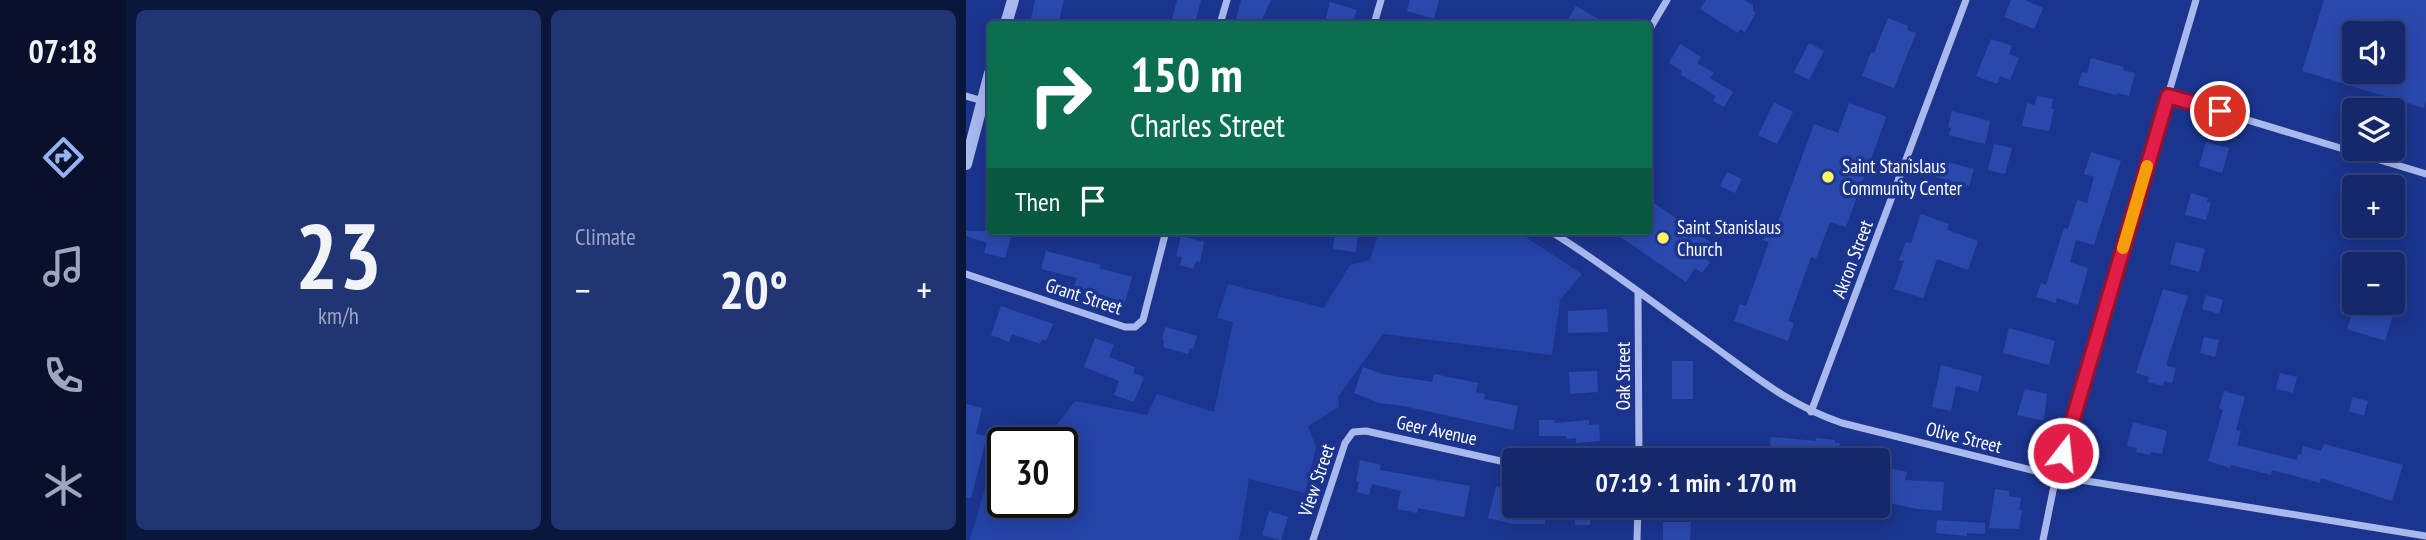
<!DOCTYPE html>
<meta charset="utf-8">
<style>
body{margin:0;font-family:"PT Sans Narrow",sans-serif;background:#213473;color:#f1f3f6;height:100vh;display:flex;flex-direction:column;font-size:26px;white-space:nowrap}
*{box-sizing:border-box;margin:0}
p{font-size:23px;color:#9da6c1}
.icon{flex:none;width:38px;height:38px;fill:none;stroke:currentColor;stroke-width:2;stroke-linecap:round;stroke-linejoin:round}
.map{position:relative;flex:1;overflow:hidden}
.sheet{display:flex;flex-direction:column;gap:10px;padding:10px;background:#0b163b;width:840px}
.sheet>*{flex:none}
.banner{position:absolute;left:21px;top:21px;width:665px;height:214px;border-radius:7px;box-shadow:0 4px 18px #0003,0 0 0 2px #33447e;background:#0b6e4f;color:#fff;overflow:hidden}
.buttons{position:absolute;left:1376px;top:21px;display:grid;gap:14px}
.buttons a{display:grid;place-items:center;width:63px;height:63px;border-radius:7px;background:#14286b;box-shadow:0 4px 18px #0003,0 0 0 2px #33447e;font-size:35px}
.speed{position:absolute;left:21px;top:427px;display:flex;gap:14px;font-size:35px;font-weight:700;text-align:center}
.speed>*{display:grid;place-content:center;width:91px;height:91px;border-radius:50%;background:#14286b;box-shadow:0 4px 18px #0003,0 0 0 2px #33447e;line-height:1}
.speed .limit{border:4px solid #111;border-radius:10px;background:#fff;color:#111}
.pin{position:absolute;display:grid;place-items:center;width:60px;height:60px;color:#fff;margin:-30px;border:4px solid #fff;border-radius:50%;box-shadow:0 2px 7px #0007}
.me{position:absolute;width:77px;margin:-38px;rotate:16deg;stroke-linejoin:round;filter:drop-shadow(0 0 5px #0008)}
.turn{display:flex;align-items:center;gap:24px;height:147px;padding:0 28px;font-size:32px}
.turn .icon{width:91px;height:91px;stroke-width:2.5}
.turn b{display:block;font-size:49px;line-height:60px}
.then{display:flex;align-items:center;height:66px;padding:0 28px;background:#0003;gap:14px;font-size:26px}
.big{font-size:52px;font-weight:600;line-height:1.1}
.sheet .tile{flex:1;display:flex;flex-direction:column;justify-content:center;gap:10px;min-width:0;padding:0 24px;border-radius:10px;background:#213473}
.sheet .dial{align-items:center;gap:0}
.dial b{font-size:91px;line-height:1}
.heat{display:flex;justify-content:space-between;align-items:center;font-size:38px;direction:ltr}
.sheet .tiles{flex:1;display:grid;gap:10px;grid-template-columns:repeat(2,1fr)}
.trip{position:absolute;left:536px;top:448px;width:388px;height:70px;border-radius:7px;background:#14286b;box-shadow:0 4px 18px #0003,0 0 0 2px #33447e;font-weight:600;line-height:70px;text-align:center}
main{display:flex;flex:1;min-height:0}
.menu{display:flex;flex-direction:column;width:126px;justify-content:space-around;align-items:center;background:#08102b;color:#9da6c1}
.menu .icon{width:49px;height:49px}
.menu .current{color:#95b2f1}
.menu b{font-size:32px;color:#f1f3f6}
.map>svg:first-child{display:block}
.green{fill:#2444a8}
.building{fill:#2a49ad;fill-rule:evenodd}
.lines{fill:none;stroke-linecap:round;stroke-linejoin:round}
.minor{stroke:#a9b9ee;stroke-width:7}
.tertiary{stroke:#a9b9ee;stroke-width:12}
.route-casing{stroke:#92132f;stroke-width:18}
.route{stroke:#e11d48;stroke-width:12}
.slow{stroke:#f59e0b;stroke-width:12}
.poi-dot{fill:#fff366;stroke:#1b358f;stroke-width:2.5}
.labels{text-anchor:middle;stroke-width:7;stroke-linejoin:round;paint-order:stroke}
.poi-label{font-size:19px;fill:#fff;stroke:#1b358f;text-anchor:start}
.street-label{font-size:19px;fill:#fff;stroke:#1b358f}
</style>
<main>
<nav class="menu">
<b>07:18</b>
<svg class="icon current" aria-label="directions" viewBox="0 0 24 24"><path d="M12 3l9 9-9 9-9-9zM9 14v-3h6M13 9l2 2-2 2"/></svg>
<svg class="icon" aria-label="music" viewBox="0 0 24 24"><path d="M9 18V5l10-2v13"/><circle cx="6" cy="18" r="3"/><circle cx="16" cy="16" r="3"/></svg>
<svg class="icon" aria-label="phone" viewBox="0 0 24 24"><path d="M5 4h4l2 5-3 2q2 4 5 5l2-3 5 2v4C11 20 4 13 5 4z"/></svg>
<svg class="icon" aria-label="climate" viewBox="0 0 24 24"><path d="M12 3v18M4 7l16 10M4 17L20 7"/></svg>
</nav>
<section class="sheet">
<div class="tiles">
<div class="tile dial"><b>23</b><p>km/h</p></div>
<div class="tile"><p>Climate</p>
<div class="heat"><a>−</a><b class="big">20°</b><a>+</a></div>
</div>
</div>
</section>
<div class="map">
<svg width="1460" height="540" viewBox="0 0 1460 540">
<rect width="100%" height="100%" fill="#1b358f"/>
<polygon class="green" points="413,231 536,231 558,236 616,274 594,300 586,355 417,334 372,397 373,407 342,426 350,447 339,493 283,479 273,540 4,540 31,446 37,448 37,502 96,502 96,443 77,443 109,401 181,415 191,394 248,412 267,322 251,318 262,284 358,308 384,265 404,260"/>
<g class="building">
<polygon points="69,0 98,0 92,24 64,24"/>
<polygon points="211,0 235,0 229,24 205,24"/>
<polygon points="275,0 305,0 294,24 269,24"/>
<polygon points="444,0 473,0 468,19 441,11"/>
<polygon points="740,0 778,0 787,5 787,11 790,13 779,32 774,29 772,33 734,9"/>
<polygon points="1045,0 1059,0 1077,8 1068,29 1038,17"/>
<path d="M 1358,0 L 1460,0 L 1460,100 L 1458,108 L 1336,71 ZM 1388,33 L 1426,33 L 1426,72 L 1388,72 Z"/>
<polygon points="364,2 391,10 386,24 368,24 359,21"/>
<polygon points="610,6 641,24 599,24"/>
<polygon points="922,18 942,26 941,30 950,33 928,88 896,76 905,52 908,53"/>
<polygon points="1025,39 1046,46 1043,54 1053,58 1044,80 1034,76 1031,84 1010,76"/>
<polygon points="843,43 858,51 843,80 828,72"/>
<polygon points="714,44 735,57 731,63 748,73 744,78 767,92 758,107 747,101 750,96 714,74 716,71 703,63"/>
<polygon points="1125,58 1158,67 1157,70 1169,73 1163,96 1152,93 1151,95 1112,85 1116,72 1121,73"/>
<polygon points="1071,96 1087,99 1085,109 1088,109 1083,131 1056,126 1061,103 1069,105"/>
<polygon points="808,102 827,112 811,144 792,135"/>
<polygon points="883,103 919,116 920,118 880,227 864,222 850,259 845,257 822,321 828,323 822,341 768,321 774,304 780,306 803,242 797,240 804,223 811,225 848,124 872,133"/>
<polygon points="986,111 1024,121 1019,144 983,135 985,128 982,127"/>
<polygon points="1240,142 1263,148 1256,173 1233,166"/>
<polygon points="1028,144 1046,148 1039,174 1022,170"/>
<polygon points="1125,152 1155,161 1128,245 1110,240 1104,262 1122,268 1112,305 1091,298 1090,303 1070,297 1075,283 1080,285 1098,228 1102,229 1111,200 1121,203 1128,177 1118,174"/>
<polygon points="974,160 1008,169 1003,186 970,177"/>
<polygon points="761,172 776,179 769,193 754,186"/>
<polygon points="1225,193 1242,198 1241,202 1245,203 1240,220 1219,215"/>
<polygon points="682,199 746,243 737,257 744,262 736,273 729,268 720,282 646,231 682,231"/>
<polygon points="955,214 983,224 981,230 1012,241 1002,270 971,259 957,298 928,289 938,261 933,260 940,242 945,243"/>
<polygon points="0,231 47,231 39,258 18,253 21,243 0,236"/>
<polygon points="369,231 392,231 390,252 367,249"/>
<polygon points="215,236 238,242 234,262 230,261 227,269 214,265 216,257 210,256"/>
<polygon points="1210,242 1239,249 1233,272 1204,264"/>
<polygon points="80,251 135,265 133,268 166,277 159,302 108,286 111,278 75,269"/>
<polygon points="1197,289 1222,296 1201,362 1201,366 1210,368 1206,383 1198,381 1197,386 1182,382 1183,377 1170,373"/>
<polygon points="1240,295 1257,300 1253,314 1236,309"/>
<polygon points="1390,303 1431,303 1419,341 1381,329"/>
<polygon points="35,306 87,324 80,341 76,339 74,344 46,334 43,342 25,335"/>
<polygon points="641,309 642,332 602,333 602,311"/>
<polygon points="199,327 231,336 227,349 224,348 222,354 197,347 198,341 196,340"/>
<polygon points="1043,328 1089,341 1083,365 1037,353"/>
<polygon points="1238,337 1253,340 1249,357 1234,353"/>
<polygon points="129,338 148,345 143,357 169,367 167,373 178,377 168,402 148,395 153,381 118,367"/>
<rect x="706" y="361" width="21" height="38"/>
<polygon points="975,365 1016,376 1012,392 990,386 985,411 966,407"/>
<polygon points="397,367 416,374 466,382 468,374 512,383 510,392 519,394 518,399 552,406 547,430 437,406 413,403 388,393"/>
<polygon points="631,371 632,392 604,394 603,372"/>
<polygon points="1314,373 1331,377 1327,393 1310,389"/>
<polygon points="1059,389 1081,394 1078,421 1051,415"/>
<polygon points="1258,391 1279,397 1270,430 1275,431 1271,445 1331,460 1332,454 1335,455 1337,446 1355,451 1358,444 1437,465 1426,501 1355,478 1354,483 1306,470 1305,475 1265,465 1264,468 1242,461 1257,410 1253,408"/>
<polygon points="1387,397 1402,401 1398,416 1383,411"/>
<polygon points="0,404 16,408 10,434 21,436 5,498 0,498"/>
<polygon points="573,420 589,420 589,423 623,420 623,425 633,424 634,441 610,443 610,438 600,439 600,436 573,436"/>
<polygon points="1167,422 1201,431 1196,454 1185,452 1184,455 1170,452 1171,448 1161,446"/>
<polygon points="805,437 850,441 850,438 869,440 869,443 874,443 873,460 803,459"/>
<polygon points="394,460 415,465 414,470 504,486 498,517 452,508 451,513 431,509 435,491 406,484 403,495 391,492 393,482 390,481"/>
<polygon points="920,467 941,472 939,480 978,482 976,511 952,509 913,501"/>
<polygon points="530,486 548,491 548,506 579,506 579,524 548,524 522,518"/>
<polygon points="1029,489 1043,491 1043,496 1055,498 1053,510 1056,510 1053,529 1023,528"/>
<polygon points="610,506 633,506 633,519 624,519 624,525 609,525"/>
<polygon points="303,511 322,517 315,540 296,535"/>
<polygon points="971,520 1019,523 1019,534 1001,533 1001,536 970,533"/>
<polygon points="697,522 725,522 724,540 697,540"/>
</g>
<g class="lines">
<g class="minor">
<polyline points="254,24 261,0"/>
<polyline points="408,24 415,0"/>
<polyline points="682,32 701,0"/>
<polyline points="0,96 24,103"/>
<polyline points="1202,96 1460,174"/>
<path d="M 584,231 C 639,265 690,305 743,343 C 789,376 821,404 876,423 L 1090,476 L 1460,536"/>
<polyline points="0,274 159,327 169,327 177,320 200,231"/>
<polyline points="672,292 673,460"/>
<polyline points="845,412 1000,0"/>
<polyline points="347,540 379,443 387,432 400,431 548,464"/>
<polyline points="671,540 672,506"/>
<polyline points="1077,540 1090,476 1230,0"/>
</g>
<g class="tertiary">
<polyline points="40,24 47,0"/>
<polyline points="0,164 24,73"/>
</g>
</g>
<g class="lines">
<g class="route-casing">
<polyline id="route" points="1097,453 1202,96 1254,111"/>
</g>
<use href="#route" class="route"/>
<polyline class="slow" points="1157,248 1181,166"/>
</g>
<g class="poi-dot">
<circle cx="862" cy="177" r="7"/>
<circle cx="697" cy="238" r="7"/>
</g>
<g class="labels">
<g class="poi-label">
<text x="876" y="173">Saint Stanislaus<tspan x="876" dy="22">Community Center</tspan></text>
<text x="711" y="234">Saint Stanislaus<tspan x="711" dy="22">Church</tspan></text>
</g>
<g class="street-label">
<text transform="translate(886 259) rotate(-69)" y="7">Akron Street</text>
<text transform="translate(118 296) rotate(18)" y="7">Grant Street</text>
<text transform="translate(657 376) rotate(-90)" y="7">Oak Street</text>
<text transform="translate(471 430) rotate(12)" y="7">Geer Avenue</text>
<text transform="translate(998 437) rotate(14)" y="7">Olive Street</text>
<text transform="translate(350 480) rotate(-71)" y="7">View Street</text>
</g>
</g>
</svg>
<div class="buttons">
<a><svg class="icon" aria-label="sound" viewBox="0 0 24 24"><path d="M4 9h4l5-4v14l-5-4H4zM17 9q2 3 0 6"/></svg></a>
<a><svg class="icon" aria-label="layers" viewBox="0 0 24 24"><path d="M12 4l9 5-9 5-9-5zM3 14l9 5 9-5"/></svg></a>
<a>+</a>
<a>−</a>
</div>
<div class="speed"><div class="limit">30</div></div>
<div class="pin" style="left:1254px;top:111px;background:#d93025"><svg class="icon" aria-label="arrive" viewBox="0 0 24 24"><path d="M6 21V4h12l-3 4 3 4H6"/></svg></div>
<svg class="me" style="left:1097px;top:453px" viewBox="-20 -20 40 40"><circle r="17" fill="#e11d48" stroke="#fff" stroke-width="3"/><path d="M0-11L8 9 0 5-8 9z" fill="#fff"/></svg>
<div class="trip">07:19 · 1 min · 170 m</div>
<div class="banner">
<div class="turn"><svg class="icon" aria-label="right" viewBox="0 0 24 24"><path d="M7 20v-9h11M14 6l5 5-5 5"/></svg><div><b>150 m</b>Charles Street</div></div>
<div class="then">Then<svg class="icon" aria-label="arrive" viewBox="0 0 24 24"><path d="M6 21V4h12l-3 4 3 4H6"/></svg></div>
</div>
</div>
</main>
